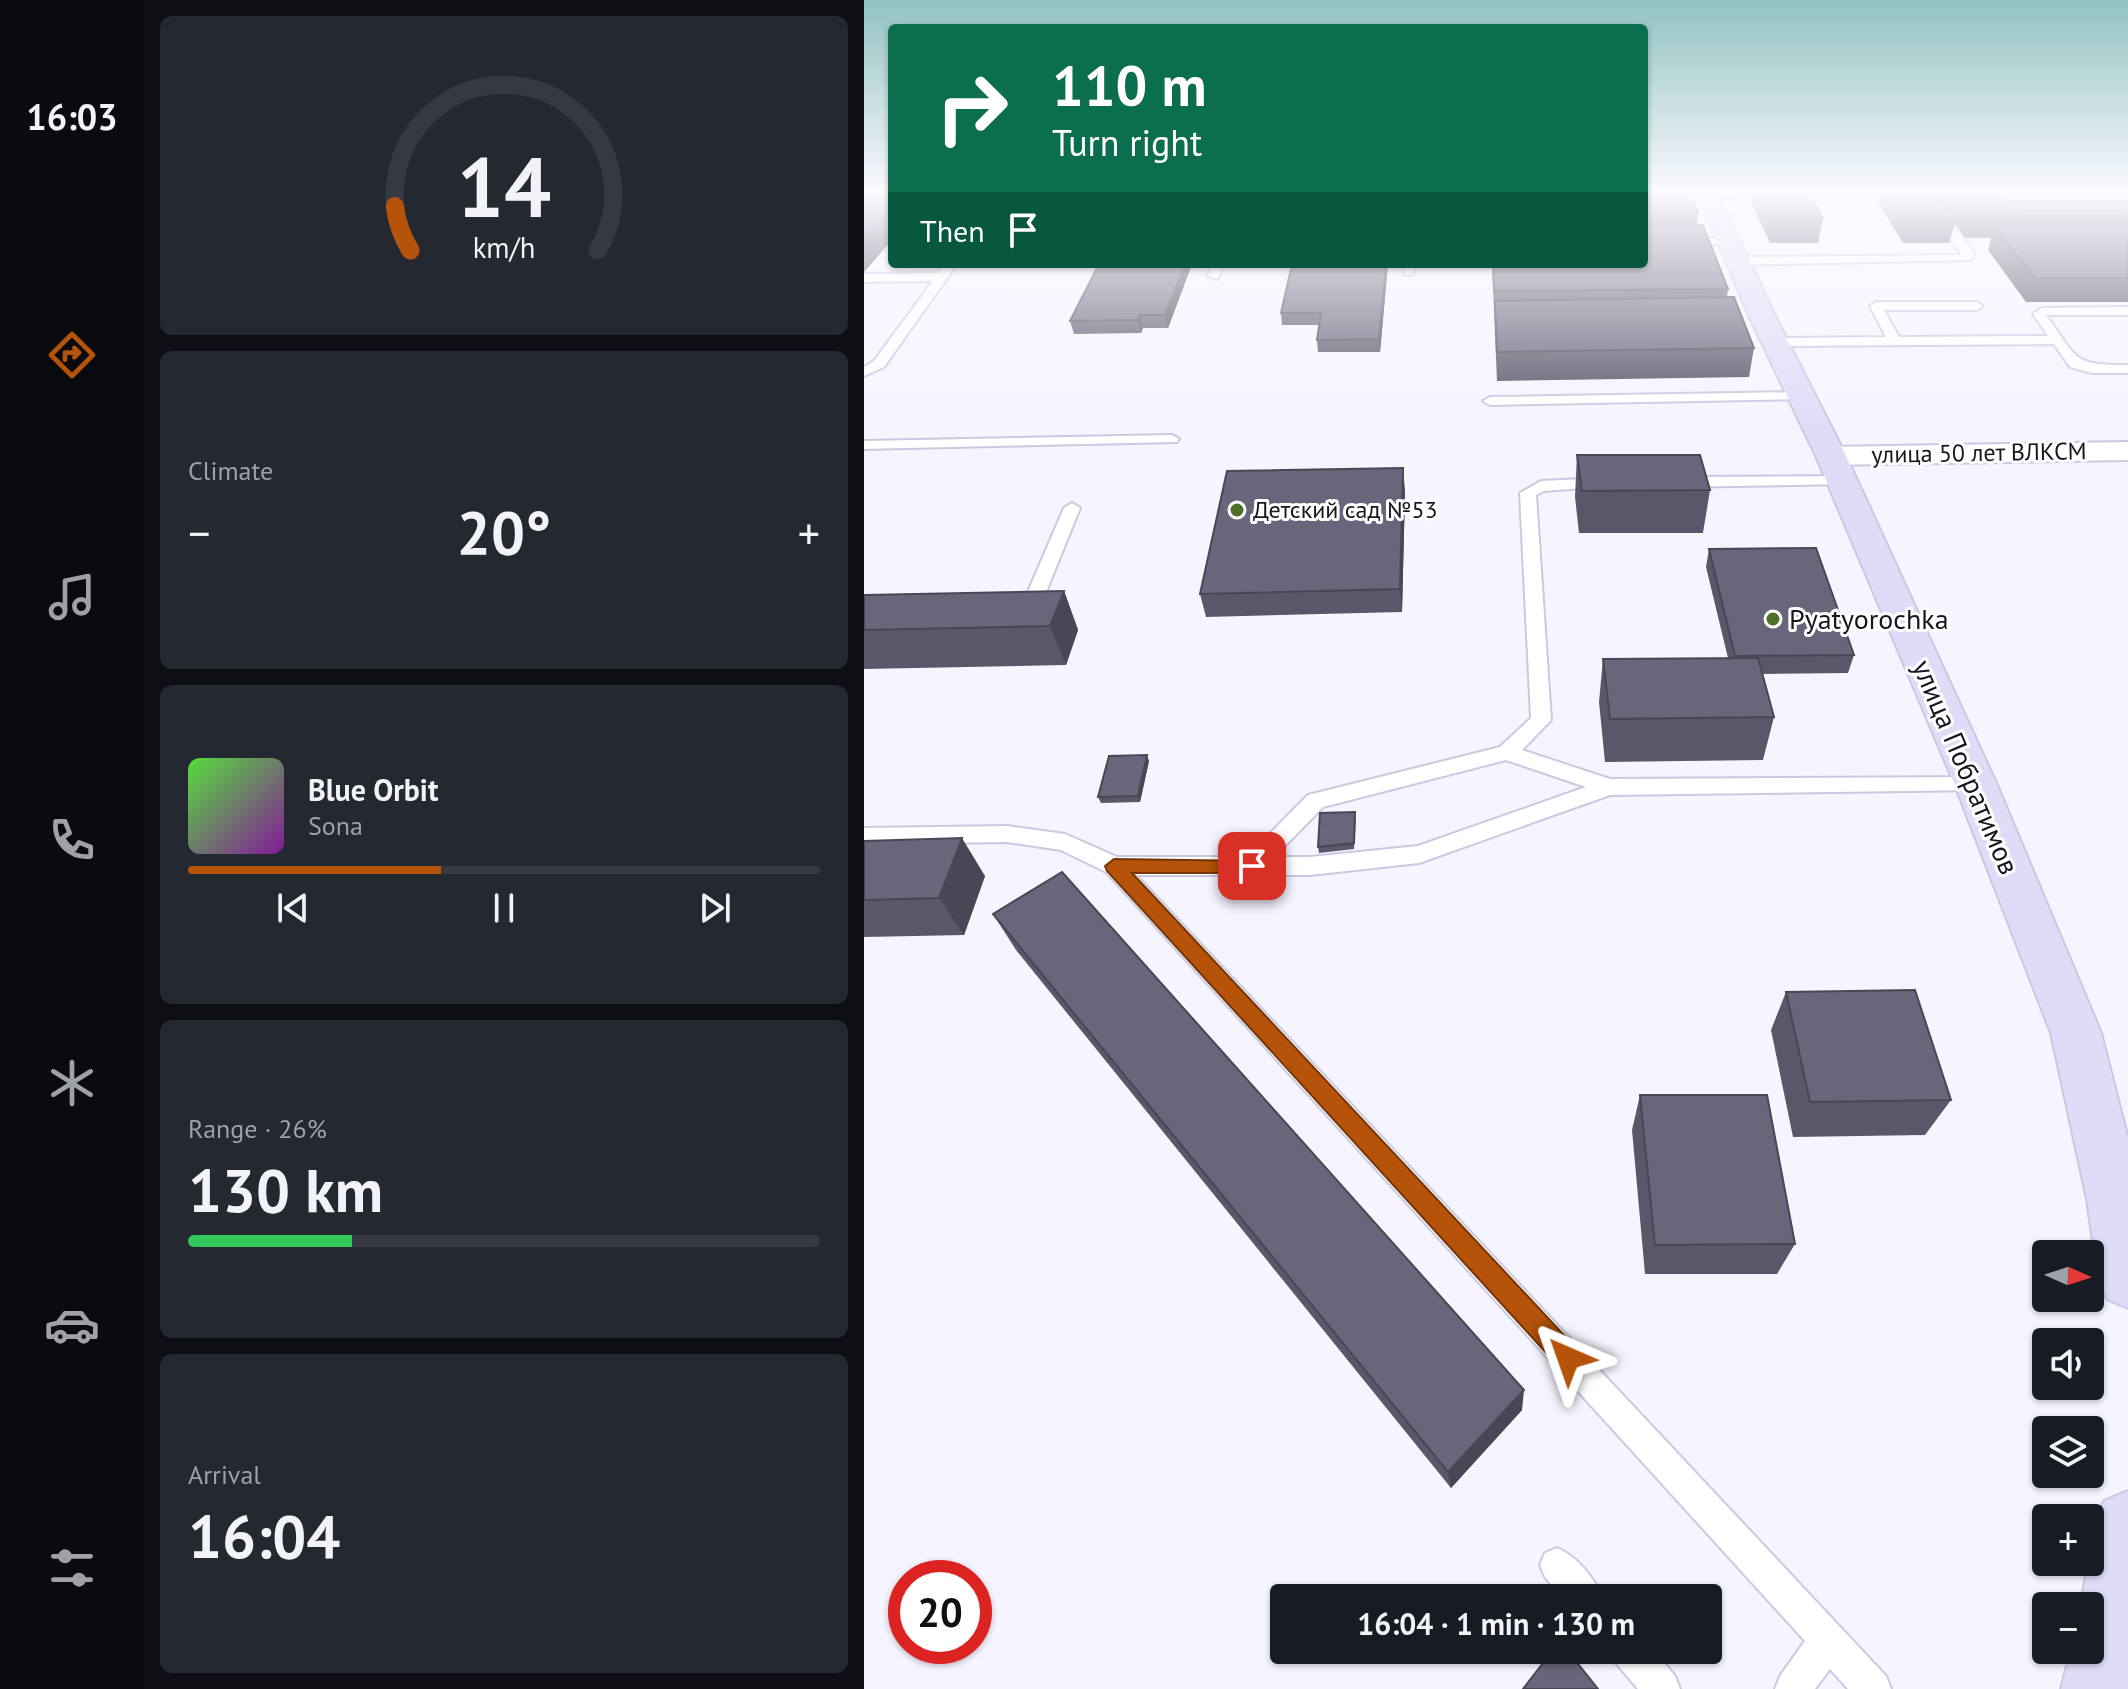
<!DOCTYPE html>
<meta charset="utf-8">
<style>
body{margin:0;font-family:"PT Sans",sans-serif;background:#242831;color:#f1f3f6;height:100vh;display:flex;flex-direction:column;font-size:30px;white-space:nowrap}
*{box-sizing:border-box;margin:0}
p{font-size:26px;color:#9ea1a6}
.icon{flex:none;width:44px;height:44px;fill:none;stroke:currentColor;stroke-width:2;stroke-linecap:round;stroke-linejoin:round}
.map{position:relative;flex:1;overflow:hidden}
.side{display:flex;flex-direction:column;gap:16px;padding:16px;background:#0d0f14;width:720px}
.side>*{flex:none}
.guide{position:absolute;left:24px;top:24px;width:760px;height:244px;border-radius:8px;box-shadow:0 2px 6px #0004;background:#0b6e4f;color:#fff;overflow:hidden}
.needle{width:52px;rotate:93deg}
.fabs{position:absolute;left:1168px;top:1240px;display:grid;gap:16px}
.fabs a{display:grid;place-items:center;width:72px;height:72px;border-radius:8px;background:#171b24;box-shadow:0 2px 6px #0004;font-size:40px}
.speed{position:absolute;left:24px;top:1560px;display:flex;gap:16px;font-size:40px;font-weight:700;text-align:center}
.speed>*{display:grid;place-content:center;width:104px;height:104px;border-radius:50%;background:#171b24;box-shadow:0 2px 6px #0004;line-height:1}
.speed .limit{border:12px solid #d22;background:#fff;color:#111}
.pin{position:absolute;display:grid;place-items:center;width:68px;height:68px;color:#fff;margin:-34px;border-radius:16px;box-shadow:0 4px 12px #0006}
.me{position:absolute;width:88px;margin:-44px;rotate:317deg;stroke-linejoin:round;filter:drop-shadow(0 0 6px #0008)}
.turn{display:flex;align-items:center;gap:28px;height:168px;padding:0 32px;font-size:36px}
.turn .icon{width:104px;height:104px;stroke-width:2.5}
.turn b{display:block;font-size:56px;line-height:68px}
.then{display:flex;align-items:center;height:76px;padding:0 32px;background:#0003;gap:16px;font-size:30px}
.big{font-size:60px;font-weight:700;line-height:1.1}
.side .card{flex:1;display:flex;flex-direction:column;justify-content:center;gap:12px;min-width:0;padding:0 28px;border-radius:12px;background:#242831}
.side .dial{align-items:center;gap:0}
.dial svg{height:208px;overflow:visible;fill:none;stroke:#363941;stroke-width:7;stroke-linecap:round;text-anchor:middle}
.dial text{fill:#f1f3f6;stroke:none}
.song{display:flex;align-items:center;gap:24px}
.cover{width:96px;height:96px;border-radius:12px;background:linear-gradient(135deg,hsl(110 70% 55%),hsl(290 70% 35%))}
.played{height:8px;border-radius:4px;background:linear-gradient(90deg,#b45309 40%,#363941 40%)}
.keys{display:flex;justify-content:space-around;direction:ltr}
.heat{display:flex;justify-content:space-between;align-items:center;font-size:44px;direction:ltr}
.charge{height:12px;border-radius:6px;background:linear-gradient(90deg,#34c759 26%,#363941 0)}
.trip{position:absolute;left:406px;top:1584px;width:452px;height:80px;border-radius:8px;background:#171b24;box-shadow:0 2px 6px #0004;font-weight:700;line-height:80px;text-align:center}
main{display:flex;flex:1;min-height:0}
.tabs{display:flex;flex-direction:column;width:144px;justify-content:space-around;align-items:center;background:#090b0e;color:#9ea1a6}
.tabs .icon{width:56px;height:56px}
.tabs .active{color:#b45309}
.tabs b{font-size:36px;color:#f1f3f6}
.map>svg:first-child{display:block}
.lines{fill:none;stroke-linecap:round;stroke-linejoin:round}
.lane-casing{stroke:#cbc9e2;stroke-width:4}
.street-casing{stroke:#cbc9e2;stroke-width:4}
.secondary-casing{stroke:#cbc9e2;stroke-width:4}
.lane{fill:#fff;fill-rule:evenodd}
.street{fill:#fff;fill-rule:evenodd}
.secondary{fill:#e0dcf8;fill-rule:evenodd}
.wall{fill:#59586a}
.shaded-wall{fill:#494756}
.building{fill:#68667b;stroke:#494756;stroke-width:2}
.route{fill:#b45309;stroke:#753606;stroke-width:2}
.poi-dot{fill:#4f7027;stroke:#fff;stroke-width:3}
.labels{text-anchor:middle;stroke-width:6;stroke-linejoin:round;paint-order:stroke}
.far-street-label{font-size:24px;fill:#17161f;stroke:#fff}
.far-poi-label{font-size:24px;fill:#17161f;stroke:#fff;text-anchor:start}
.poi-label{font-size:28px;fill:#17161f;stroke:#fff;text-anchor:start}
.street-label{font-size:28px;fill:#17161f;stroke:#fff}
</style>
<main>
<nav class="tabs">
<b>16:03</b>
<svg class="icon active" aria-label="directions" viewBox="0 0 24 24"><path d="M12 3l9 9-9 9-9-9zM9 14v-3h6M13 9l2 2-2 2"/></svg>
<svg class="icon" aria-label="music" viewBox="0 0 24 24"><path d="M9 18V5l10-2v13"/><circle cx="6" cy="18" r="3"/><circle cx="16" cy="16" r="3"/></svg>
<svg class="icon" aria-label="phone" viewBox="0 0 24 24"><path d="M5 4h4l2 5-3 2q2 4 5 5l2-3 5 2v4C11 20 4 13 5 4z"/></svg>
<svg class="icon" aria-label="climate" viewBox="0 0 24 24"><path d="M12 3v18M4 7l16 10M4 17L20 7"/></svg>
<svg class="icon" aria-label="car" viewBox="0 0 24 24"><path d="M5 17H2v-5l4-1 3-4h7l3 4 3 1v5h-3M9 17h6M6 11h13"/><circle cx="7" cy="17" r="2"/><circle cx="17" cy="17" r="2"/></svg>
<svg class="icon" aria-label="filters" viewBox="0 0 24 24"><path d="M4 7h16M4 17h16"/><circle cx="9" cy="7" r="2"/><circle cx="15" cy="17" r="2"/></svg>
</nav>
<section class="side">
<div class="card dial"><svg viewBox="0 0 100 80">
<path d="M14 69A42 42 0 1 1 86 69"/>
<path d="M14 69A42 42 0 0 1 8 52" stroke="#b45309"/>
<text x="50" y="56" font-size="32" font-weight="700">14</text>
<text x="50" y="72" font-size="11">km/h</text>
</svg></div>
<div class="card"><p>Climate</p>
<div class="heat"><a>−</a><b class="big">20°</b><a>+</a></div>
</div>
<div class="card">
<div class="song"><i class="cover"></i><div><b>Blue Orbit</b><p>Sona</p></div></div>
<div class="played"></div>
<div class="keys"><svg class="icon" aria-label="previous" viewBox="0 0 24 24"><path d="M18 5L8 12l10 7zM5 5v14"/></svg><svg class="icon" aria-label="pause" viewBox="0 0 24 24"><path d="M8 5v14M16 5v14"/></svg><svg class="icon" aria-label="next" viewBox="0 0 24 24"><path d="M6 5l10 7-10 7zM19 5v14"/></svg></div>
</div>
<div class="card"><p>Range · 26%</p><b class="big">130 km</b><div class="charge"></div></div>
<div class="card"><p>Arrival</p><b class="big">16:04</b></div>
</section>
<div class="map">
<svg width="1264" height="1689" viewBox="0 0 1264 1689">
<rect width="100%" height="100%" fill="#f6f5ff"/>
<g class="lines">
<g class="lane-casing">
<g id="lane">
<polygon points="1051,191 1061,191 1110,253 1107,260 873,265 867,261 873,257 1098,255"/>
<polygon points="780,239 863,238 869,241 863,244 780,245"/>
<polygon points="81,264 93,264 20,367 0,376 0,367 10,361 69,281 0,282 0,274 74,273"/>
<polygon points="348,264 360,264 354,279 344,276"/>
<polygon points="539,264 551,264 549,275 541,275"/>
<path d="M 1012,302 L 1113,302 L 1119,306 L 1113,310 L 1020,310 L 1035,337 L 1184,336 L 1169,314 L 1178,308 L 1264,307 L 1264,315 L 1182,315 C 1215,360 1207,365 1264,365 L 1264,373 L 1228,373 L 1206,367 L 1190,344 L 911,346 L 904,342 L 911,338 L 1022,337 L 1006,306 Z"/>
<polygon points="938,392 943,393 943,399 626,405 619,401 626,397"/>
<polygon points="308,435 315,439 313,442 0,449 0,441"/>
<polygon points="978,476 984,478 984,484 815,487 807,482 815,477"/>
<path d="M 741,478 L 749,483 L 747,486 L 680,491 L 672,495 L 687,720 L 658,750 L 746,779 L 1112,777 L 1119,780 L 1122,785 L 1119,790 L 746,795 L 555,863 L 446,875 L 272,875 L 1022,1676 L 1027,1689 L 984,1689 L 966,1669 L 951,1689 L 911,1689 L 916,1676 L 941,1641 L 242,872 L 197,850 L 143,842 L 0,844 L 0,828 L 143,826 L 201,834 L 253,857 L 383,857 L 444,795 L 636,747 L 667,718 L 656,493 L 677,481 ZM 642,760 L 722,787 L 554,846 L 446,857 L 410,857 L 459,807 Z"/>
<polygon points="208,503 216,508 176,607 167,613 149,611 146,607 149,603 160,601 200,508"/>
<path d="M 693,1548 C 713,1556 730,1578 739,1598 L 698,1598 L 681,1577 L 676,1565 L 681,1553 Z"/>
<polygon points="747,1650 789,1650 811,1676 816,1689 774,1689 752,1663"/>
</g>
</g>
<g class="street-casing">
<polygon id="street" points="1264,442 1264,460 967,465 957,462 953,456 957,450 967,447"/>
</g>
<g class="secondary-casing">
<g id="secondary">
<polygon points="780,191 952,191 941,197 856,198 912,318 982,456 1133,785 1237,1033 1264,1139 1264,1308 1243,1299 1234,1278 1223,1199 1187,1033 1091,785 952,456 886,318 838,203 831,198 780,198"/>
<polygon points="1264,1491 1264,1689 1197,1689 1207,1650 1226,1650 1226,1606 1217,1606 1230,1525 1240,1501"/>
</g>
</g>
<use href="#lane" class="lane"/>
<use href="#street" class="street"/>
<use href="#secondary" class="secondary"/>
</g>
<g class="wall">
<polygon points="780,191 834,213 833,225 864,289 863,297 890,348 885,377 633,381 628,264 780,264"/>
<polygon points="888,191 944,191 959,218 954,243 906,243 886,201"/>
<polygon points="1007,191 1131,191 1140,200 1264,200 1264,302 1162,302 1124,250 1127,238 1101,238 1091,224 1085,243 1039,243"/>
<polygon points="235,264 328,264 304,328 279,328 277,333 210,334 206,321"/>
<polygon points="524,264 516,352 454,352 453,340 455,325 418,325 417,313"/>
<polygon points="713,455 846,490 839,533 715,533 711,497"/>
<polygon points="541,491 538,612 342,617 336,594"/>
<polygon points="845,549 990,655 984,673 899,674 910,717 899,760 741,762 735,702 739,659 864,658 842,567"/>
<polygon points="200,591 214,630 202,665 0,669 0,595"/>
<polygon points="285,761 276,802 237,803 234,797"/>
<polygon points="492,818 490,849 455,853 454,847"/>
<polygon points="0,841 121,876 100,935 0,937"/>
<polygon points="129,914 658,1410 587,1488 152,950"/>
<polygon points="922,992 1087,1100 1061,1135 929,1137 907,1030"/>
<polygon points="776,1095 931,1244 913,1274 781,1274 768,1130"/>
</g>
<g class="shaded-wall">
<polygon points="28,209 28,240 0,272 0,240"/>
<polygon points="321,264 328,264 304,328 301,315"/>
<polygon points="522,264 524,264 516,352 515,339"/>
<polygon points="276,315 279,328 277,333 274,320"/>
<polygon points="539,468 541,491 538,612 536,589"/>
<polygon points="200,591 214,630 202,665 186,626"/>
<polygon points="283,755 285,761 276,802 274,796"/>
<polygon points="98,838 121,876 100,935 75,898"/>
<polygon points="660,1390 658,1410 587,1488 584,1472"/>
</g>
<g class="building">
<polygon points="0,191 28,191 28,209 0,240"/>
<polygon points="780,191 825,191 834,213 782,214 780,220"/>
<polygon points="897,191 944,191 959,218 910,218"/>
<polygon points="1026,191 1070,191 1092,220 1045,220"/>
<polygon points="1089,191 1131,191 1140,200 1264,200 1264,216 1109,215"/>
<polygon points="780,223 782,225 839,225 864,289 630,291 629,264 780,264"/>
<polygon points="1131,227 1264,227 1264,278 1171,278"/>
<polygon points="235,264 321,264 301,315 276,315 274,320 206,321"/>
<polygon points="428,264 522,264 515,339 453,340 457,313 417,313"/>
<polygon points="870,297 890,348 633,352 631,301"/>
<polygon points="713,455 836,455 846,490 718,491"/>
<polygon points="539,468 536,589 336,594 363,471"/>
<polygon points="952,548 990,655 871,656 845,549"/>
<polygon points="200,591 186,626 0,630 0,595"/>
<polygon points="894,658 910,717 746,719 739,659"/>
<polygon points="283,755 274,796 234,797 245,756"/>
<polygon points="491,812 490,843 454,847 456,813"/>
<polygon points="98,838 75,898 0,900 0,841"/>
<polygon points="198,872 660,1390 584,1472 129,914"/>
<polygon points="1051,990 1087,1100 946,1102 922,992"/>
<polygon points="776,1095 903,1095 931,1244 791,1245"/>
<polygon points="689,1650 703,1650 734,1689 659,1689"/>
</g>
<linearGradient id="sky" x2="0" y2="1"><stop stop-color="#91c2c2"/><stop offset="0.45" stop-color="#fbfaff"/><stop offset="1" stop-color="#fbfaff" stop-opacity="0"/></linearGradient>
<rect width="1264" height="427" fill="url(#sky)"/>
<polygon class="route" points="250,859 394,861 397,866 388,873 268,873 713,1349 717,1358 713,1367 704,1371 695,1367 243,871 241,866"/>
<g class="poi-dot">
<circle cx="373" cy="510" r="8"/>
<circle cx="909" cy="619" r="8"/>
</g>
<g class="labels">
<g class="far-street-label">
<text transform="translate(1115 453) rotate(-1)" y="8">улица 50 лет ВЛКСМ</text>
</g>
<g class="far-poi-label">
<text x="389" y="518">Детский сад №53</text>
</g>
<g class="poi-label">
<text x="925" y="629">Pyatyorochka</text>
</g>
<g class="street-label">
<text transform="translate(1102 767) rotate(67)" y="10">улица Побратимов</text>
</g>
</g>
</svg>
<div class="fabs">
<a><svg class="needle" viewBox="-14 -14 28 28"><path d="M0-13l5 13h-10z" fill="#e53935"/><path d="M0 13l5-13h-10z" fill="#9ea1a6"/></svg></a>
<a><svg class="icon" aria-label="sound" viewBox="0 0 24 24"><path d="M4 9h4l5-4v14l-5-4H4zM17 9q2 3 0 6"/></svg></a>
<a><svg class="icon" aria-label="layers" viewBox="0 0 24 24"><path d="M12 4l9 5-9 5-9-5zM3 14l9 5 9-5"/></svg></a>
<a>+</a>
<a>−</a>
</div>
<div class="speed"><div class="limit">20</div></div>
<div class="pin" style="left:388px;top:866px;background:#d93025"><svg class="icon" aria-label="arrive" viewBox="0 0 24 24"><path d="M6 21V4h12l-3 4 3 4H6"/></svg></div>
<svg class="me" style="left:704px;top:1358px" viewBox="-20 -20 40 40"><path d="M0-17L14 15 0 8-14 15z" fill="#b45309" stroke="#fff" stroke-width="4"/></svg>
<div class="trip">16:04 · 1 min · 130 m</div>
<div class="guide">
<div class="turn"><svg class="icon" aria-label="right" viewBox="0 0 24 24"><path d="M7 20v-9h11M14 6l5 5-5 5"/></svg><div><b>110 m</b>Turn right</div></div>
<div class="then">Then<svg class="icon" aria-label="arrive" viewBox="0 0 24 24"><path d="M6 21V4h12l-3 4 3 4H6"/></svg></div>
</div>
</div>
</main>
